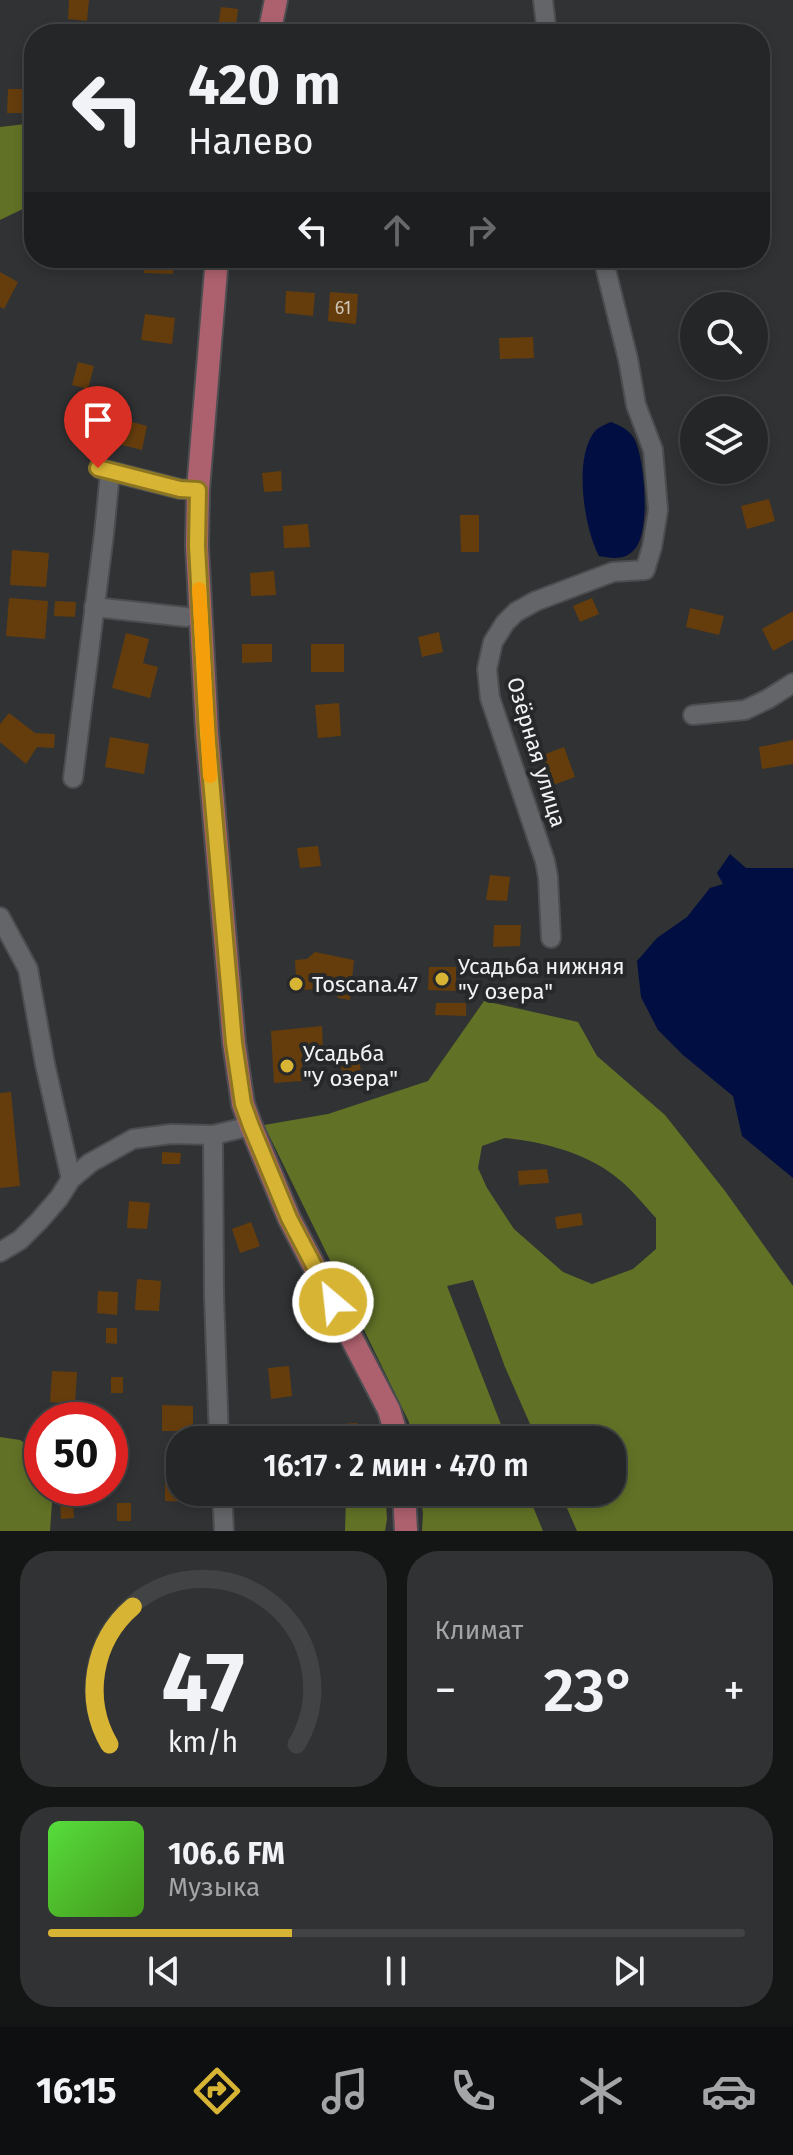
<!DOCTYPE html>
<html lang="ru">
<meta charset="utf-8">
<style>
body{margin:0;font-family:"Fira Sans",sans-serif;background:#303233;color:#f1f3f6;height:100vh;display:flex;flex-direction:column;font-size:30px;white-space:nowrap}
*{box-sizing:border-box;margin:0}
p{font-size:26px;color:#a3a5a7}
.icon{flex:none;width:44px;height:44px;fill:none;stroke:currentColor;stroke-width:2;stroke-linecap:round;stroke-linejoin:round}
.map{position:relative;height:1531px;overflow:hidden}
.side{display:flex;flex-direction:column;gap:20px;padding:20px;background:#141515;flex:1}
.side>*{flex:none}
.guide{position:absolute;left:24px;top:24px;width:746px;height:244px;border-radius:32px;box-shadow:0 4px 12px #0003,0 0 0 2px #414344;background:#242627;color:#f1f3f6;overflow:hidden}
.buttons{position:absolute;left:680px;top:292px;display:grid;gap:16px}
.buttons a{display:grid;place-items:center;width:88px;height:88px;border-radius:50%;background:#242627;box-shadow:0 4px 12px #0003,0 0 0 2px #414344;font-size:40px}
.speed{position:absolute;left:24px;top:1402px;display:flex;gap:16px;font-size:40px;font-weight:700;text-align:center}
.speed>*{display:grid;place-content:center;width:104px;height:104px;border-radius:50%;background:#242627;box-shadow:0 4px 12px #0003,0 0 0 2px #414344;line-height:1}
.speed .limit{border:12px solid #d22;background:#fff;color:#111}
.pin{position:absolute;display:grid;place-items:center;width:68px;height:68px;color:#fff;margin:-82px -34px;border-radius:50% 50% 50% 0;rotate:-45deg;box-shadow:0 0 8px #0007}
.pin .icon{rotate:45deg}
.me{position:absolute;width:88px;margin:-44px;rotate:332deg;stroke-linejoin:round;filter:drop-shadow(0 0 6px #0008)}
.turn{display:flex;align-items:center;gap:28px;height:168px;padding:0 32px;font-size:36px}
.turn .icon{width:104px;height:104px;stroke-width:2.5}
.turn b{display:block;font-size:56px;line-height:68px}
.lanes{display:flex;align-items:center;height:76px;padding:0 32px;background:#0003;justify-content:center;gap:40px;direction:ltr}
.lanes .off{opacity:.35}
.big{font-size:60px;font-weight:600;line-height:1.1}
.side .tile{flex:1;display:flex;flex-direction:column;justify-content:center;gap:12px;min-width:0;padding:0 28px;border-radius:32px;background:#303233}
.side .dial{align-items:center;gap:0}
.dial svg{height:208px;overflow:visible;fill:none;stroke:#414344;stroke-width:7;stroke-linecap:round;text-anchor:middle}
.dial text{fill:#f1f3f6;stroke:none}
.song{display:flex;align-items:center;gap:24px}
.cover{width:96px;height:96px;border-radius:12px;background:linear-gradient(135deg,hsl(110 70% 55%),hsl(100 70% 35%))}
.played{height:8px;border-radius:4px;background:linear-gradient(90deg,#d7b434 35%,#414344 35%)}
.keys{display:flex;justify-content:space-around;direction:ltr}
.heat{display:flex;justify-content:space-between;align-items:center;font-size:44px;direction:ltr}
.side .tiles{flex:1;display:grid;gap:20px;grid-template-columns:1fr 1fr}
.tile:last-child{grid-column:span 2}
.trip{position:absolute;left:166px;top:1426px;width:460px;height:80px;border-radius:32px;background:#242627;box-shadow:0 4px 12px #0003,0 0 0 2px #414344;font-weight:600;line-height:80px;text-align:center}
.dock{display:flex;height:128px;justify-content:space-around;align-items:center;background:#0e0f10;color:#a3a5a7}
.dock .icon{width:56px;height:56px}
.dock .active{color:#d7b434}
.dock b{font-size:36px;color:#f1f3f6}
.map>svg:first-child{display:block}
.forest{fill:#617226;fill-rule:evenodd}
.water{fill:#000e42}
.building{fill:#653d0d}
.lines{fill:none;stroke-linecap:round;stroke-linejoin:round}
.minor-casing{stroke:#4c4d50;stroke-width:22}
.major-casing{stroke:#4c4d50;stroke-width:26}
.minor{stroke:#636568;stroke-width:18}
.major{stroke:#ad616e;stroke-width:22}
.route-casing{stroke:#8c7522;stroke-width:20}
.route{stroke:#d7b434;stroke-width:14}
.slow{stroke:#f59e0b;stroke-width:14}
.poi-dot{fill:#d7b434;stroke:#26282a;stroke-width:3}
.labels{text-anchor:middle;stroke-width:8;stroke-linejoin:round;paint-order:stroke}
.number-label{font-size:18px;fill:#cfc6ba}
.street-label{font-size:22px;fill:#f2f3f4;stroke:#26282a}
.poi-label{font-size:22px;fill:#f2f3f4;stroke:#26282a;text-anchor:start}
</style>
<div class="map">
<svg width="793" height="1531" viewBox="0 0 793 1531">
<rect width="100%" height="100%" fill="#303234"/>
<g class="forest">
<polygon points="34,123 34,206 31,205 0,220 0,127"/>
<path d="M 484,1001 L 578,1022 L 597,1056 L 665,1115 L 725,1191 L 793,1286 L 793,1531 L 577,1531 L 560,1492 L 612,1492 L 612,1440 L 537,1440 L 505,1367 L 473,1280 L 447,1286 L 507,1440 L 412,1440 L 409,1422 L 264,1125 L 328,1114 L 428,1081 ZM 505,1138 C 545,1142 590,1154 621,1181 C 634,1192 645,1206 656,1218 L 656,1249 L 633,1269 L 592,1284 L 563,1272 L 514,1229 L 487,1188 L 478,1168 L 482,1146 Z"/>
<polygon points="0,1437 20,1440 42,1456 42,1488 53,1488 50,1531 0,1531"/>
<polygon points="364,1492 385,1492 387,1519 385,1531 345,1531 346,1499 365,1499"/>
<polygon points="420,1492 527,1492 543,1531 422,1531 423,1513"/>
</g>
<g class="water">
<path d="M 611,422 C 621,426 630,430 635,440 C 645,462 651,533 634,550 C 624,561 611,558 599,556 C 584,528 573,458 595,431 C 599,427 606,424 611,422 Z"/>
<polygon points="730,854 746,868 793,868 793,1178 742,1136 733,1096 683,1055 658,1030 641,997 637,961 657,938 687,917 710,888 723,884 717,873"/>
</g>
<g class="building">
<polygon points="69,0 89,0 87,21 68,19"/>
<polygon points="221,7 238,9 235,34 217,34"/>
<polygon points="8,89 25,89 24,113 7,113"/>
<polygon points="144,258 174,258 173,274 144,273"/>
<rect x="511" y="258" width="23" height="12"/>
<polygon points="0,272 18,282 4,309 0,307"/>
<polygon points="286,291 315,293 313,316 285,313"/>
<polygon points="330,292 358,294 356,324 328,321"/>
<polygon points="145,314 175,318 172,344 141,340"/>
<polygon points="533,337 534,358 500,359 499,338"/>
<polygon points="78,362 94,366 88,389 72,385"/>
<polygon points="128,421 147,426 142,450 122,445"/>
<polygon points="281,471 282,491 264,492 262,473"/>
<polygon points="769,499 775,521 747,529 741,506"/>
<polygon points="460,515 479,515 479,552 461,552"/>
<polygon points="308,524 310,547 284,548 283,526"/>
<polygon points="12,550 49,553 46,587 10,585"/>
<polygon points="274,571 276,595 251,596 250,573"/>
<polygon points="9,598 48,601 45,639 6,636"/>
<polygon points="592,598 599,614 580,622 573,606"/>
<polygon points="55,601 76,602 75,617 54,616"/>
<polygon points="690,608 724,616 719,635 686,627"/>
<polygon points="793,611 793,640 773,651 762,629"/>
<polygon points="439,632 443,652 422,657 418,637"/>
<polygon points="126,633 149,639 143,663 158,667 150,698 112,688"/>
<polygon points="242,644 272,644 272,662 242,663"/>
<rect x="311" y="644" width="33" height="28"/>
<polygon points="339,703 341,736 318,738 315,705"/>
<polygon points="9,713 35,733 55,734 54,748 37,747 26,764 0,742 0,724"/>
<polygon points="110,737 149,744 144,774 105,767"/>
<polygon points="793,740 793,764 762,769 759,747"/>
<polygon points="564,747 575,777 551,786 540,756"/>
<polygon points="318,846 321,866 300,868 297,848"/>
<polygon points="490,875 510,877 507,901 486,900"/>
<polygon points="494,925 521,925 520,946 493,947"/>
<polygon points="315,952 354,960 350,1000 338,998 333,989 290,990 290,979 296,979 295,960 307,959"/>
<polygon points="429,967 456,967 456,991 428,990"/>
<polygon points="436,1003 466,1003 466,1016 435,1015"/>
<polygon points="322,1026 323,1050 302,1052 302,1081 274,1083 271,1031"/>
<polygon points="358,1057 362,1075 358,1082 345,1084 340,1062"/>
<polygon points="11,1092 20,1186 0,1188 0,1093"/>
<polygon points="162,1152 181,1153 180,1164 162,1164"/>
<polygon points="547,1169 549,1183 519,1185 518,1171"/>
<polygon points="129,1201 150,1203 147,1229 127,1228"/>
<polygon points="581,1213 583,1225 557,1229 555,1217"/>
<polygon points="251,1222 260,1246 240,1253 232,1229"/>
<polygon points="137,1279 161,1281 159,1311 135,1310"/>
<polygon points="98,1291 118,1292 117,1315 97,1313"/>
<polygon points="106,1328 117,1328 117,1344 106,1343"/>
<polygon points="289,1366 292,1396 271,1399 268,1368"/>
<polygon points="52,1371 77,1372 75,1404 50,1402"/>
<rect x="111" y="1377" width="12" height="16"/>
<polygon points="162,1405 193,1406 193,1431 162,1431"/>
<polygon points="357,1423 358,1440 344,1440 342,1424"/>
<polygon points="321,1428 321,1439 285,1440 284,1430"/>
<polygon points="176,1463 180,1463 180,1492 193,1492 193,1502 165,1501 165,1473 176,1473"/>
<polygon points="60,1500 73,1500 74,1518 61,1519"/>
<rect x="117" y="1503" width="14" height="18"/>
</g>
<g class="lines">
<g class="minor-casing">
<g id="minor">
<polyline points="543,0 547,34"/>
<polyline points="101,469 180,489 198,490"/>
<polyline points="94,607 186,617"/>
<polyline points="693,715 745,710 768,699 793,683"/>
<polyline points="73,778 104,534 110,472"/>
<polyline points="0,917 28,969 45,1064 71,1179"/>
<polyline points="551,938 548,877 545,861 490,698 487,669 493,642 505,623 516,612 536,601 613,572 645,570 652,547 658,510 653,450 636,405 628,359 603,258"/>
<polyline points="213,1135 214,1295 219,1440"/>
<polyline points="0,1252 20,1240 39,1221 59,1198 71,1179 90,1163 133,1139 171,1134 213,1135 251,1126"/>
<polyline points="222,1492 224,1531"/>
</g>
</g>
<g class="major-casing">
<g id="major">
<polyline points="269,34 276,0"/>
<polyline points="217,258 198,490 197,546 207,733 234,1043 243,1104 251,1126 289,1218 389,1410 398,1440"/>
<polyline points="404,1492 406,1531"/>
</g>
</g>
<use href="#minor" class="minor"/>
<use href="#major" class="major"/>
</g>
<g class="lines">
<g class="route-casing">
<polyline id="route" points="98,468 180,489 198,490 197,546 207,733 234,1043 243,1104 251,1126 289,1218 333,1302"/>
</g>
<use href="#route" class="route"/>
<polyline class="slow" points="199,589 210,776"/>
</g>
<g class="poi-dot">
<circle cx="442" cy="979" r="8"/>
<circle cx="296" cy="984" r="8"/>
<circle cx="287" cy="1066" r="8"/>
</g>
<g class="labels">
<g class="number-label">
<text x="343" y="314">61</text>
</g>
<g class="street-label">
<text transform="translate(537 752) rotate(73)" y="8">Озёрная улица</text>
</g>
<g class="poi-label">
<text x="458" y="974">Усадьба нижняя<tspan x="458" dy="25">"У озера"</tspan></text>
<text x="312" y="992">Toscana.47</text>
<text x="303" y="1061">Усадьба<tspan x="303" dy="25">"У озера"</tspan></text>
</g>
</g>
</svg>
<div class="buttons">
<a><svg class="icon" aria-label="search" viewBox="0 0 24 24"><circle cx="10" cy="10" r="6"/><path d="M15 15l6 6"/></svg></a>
<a><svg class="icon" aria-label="layers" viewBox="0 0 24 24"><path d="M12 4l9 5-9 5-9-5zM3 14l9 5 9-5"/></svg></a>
</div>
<div class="speed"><div class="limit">50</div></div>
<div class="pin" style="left:98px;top:468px;background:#d93025"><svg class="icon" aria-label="arrive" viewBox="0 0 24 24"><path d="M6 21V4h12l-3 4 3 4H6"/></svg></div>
<svg class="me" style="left:333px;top:1302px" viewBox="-20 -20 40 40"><circle r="17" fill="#d7b434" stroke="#fff" stroke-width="3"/><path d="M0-11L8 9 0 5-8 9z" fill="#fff"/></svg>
<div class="trip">16:17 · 2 мин · 470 m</div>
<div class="guide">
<div class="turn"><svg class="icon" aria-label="left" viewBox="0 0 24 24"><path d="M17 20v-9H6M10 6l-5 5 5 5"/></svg><div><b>420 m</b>Налево</div></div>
<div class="lanes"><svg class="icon" aria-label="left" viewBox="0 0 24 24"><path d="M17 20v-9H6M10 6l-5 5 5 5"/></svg><svg class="icon off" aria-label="ahead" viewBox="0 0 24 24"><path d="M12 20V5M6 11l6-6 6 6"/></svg><svg class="icon off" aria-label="right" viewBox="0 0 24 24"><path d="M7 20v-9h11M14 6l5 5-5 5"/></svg></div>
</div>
</div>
<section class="side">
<div class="tiles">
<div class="tile dial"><svg viewBox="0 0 100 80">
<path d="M14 69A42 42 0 1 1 86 69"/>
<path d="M14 69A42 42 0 0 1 23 16" stroke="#d7b434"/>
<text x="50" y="56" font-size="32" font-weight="700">47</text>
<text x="50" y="72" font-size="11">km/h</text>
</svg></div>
<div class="tile"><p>Климат</p>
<div class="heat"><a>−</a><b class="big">23°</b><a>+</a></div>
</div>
<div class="tile">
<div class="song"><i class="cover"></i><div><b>106.6 FM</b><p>Музыка</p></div></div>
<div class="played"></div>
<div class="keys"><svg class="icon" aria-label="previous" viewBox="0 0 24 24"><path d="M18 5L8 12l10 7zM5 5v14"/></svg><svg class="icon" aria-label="pause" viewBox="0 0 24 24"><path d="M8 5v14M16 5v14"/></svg><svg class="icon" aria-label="next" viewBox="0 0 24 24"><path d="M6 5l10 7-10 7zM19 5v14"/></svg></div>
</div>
</div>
</section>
<nav class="dock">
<b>16:15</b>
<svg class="icon active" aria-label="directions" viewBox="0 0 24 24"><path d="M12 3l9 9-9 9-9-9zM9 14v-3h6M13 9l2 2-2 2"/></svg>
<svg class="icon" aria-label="music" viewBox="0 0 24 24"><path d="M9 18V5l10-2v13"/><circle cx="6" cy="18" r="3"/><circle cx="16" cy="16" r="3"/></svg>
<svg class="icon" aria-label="phone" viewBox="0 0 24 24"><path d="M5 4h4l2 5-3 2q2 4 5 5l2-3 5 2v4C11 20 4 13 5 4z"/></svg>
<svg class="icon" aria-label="climate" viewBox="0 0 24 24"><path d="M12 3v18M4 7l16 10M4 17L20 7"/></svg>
<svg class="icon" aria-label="car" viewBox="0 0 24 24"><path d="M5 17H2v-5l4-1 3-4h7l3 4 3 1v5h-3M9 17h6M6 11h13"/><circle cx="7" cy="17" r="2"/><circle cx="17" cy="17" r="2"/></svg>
</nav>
